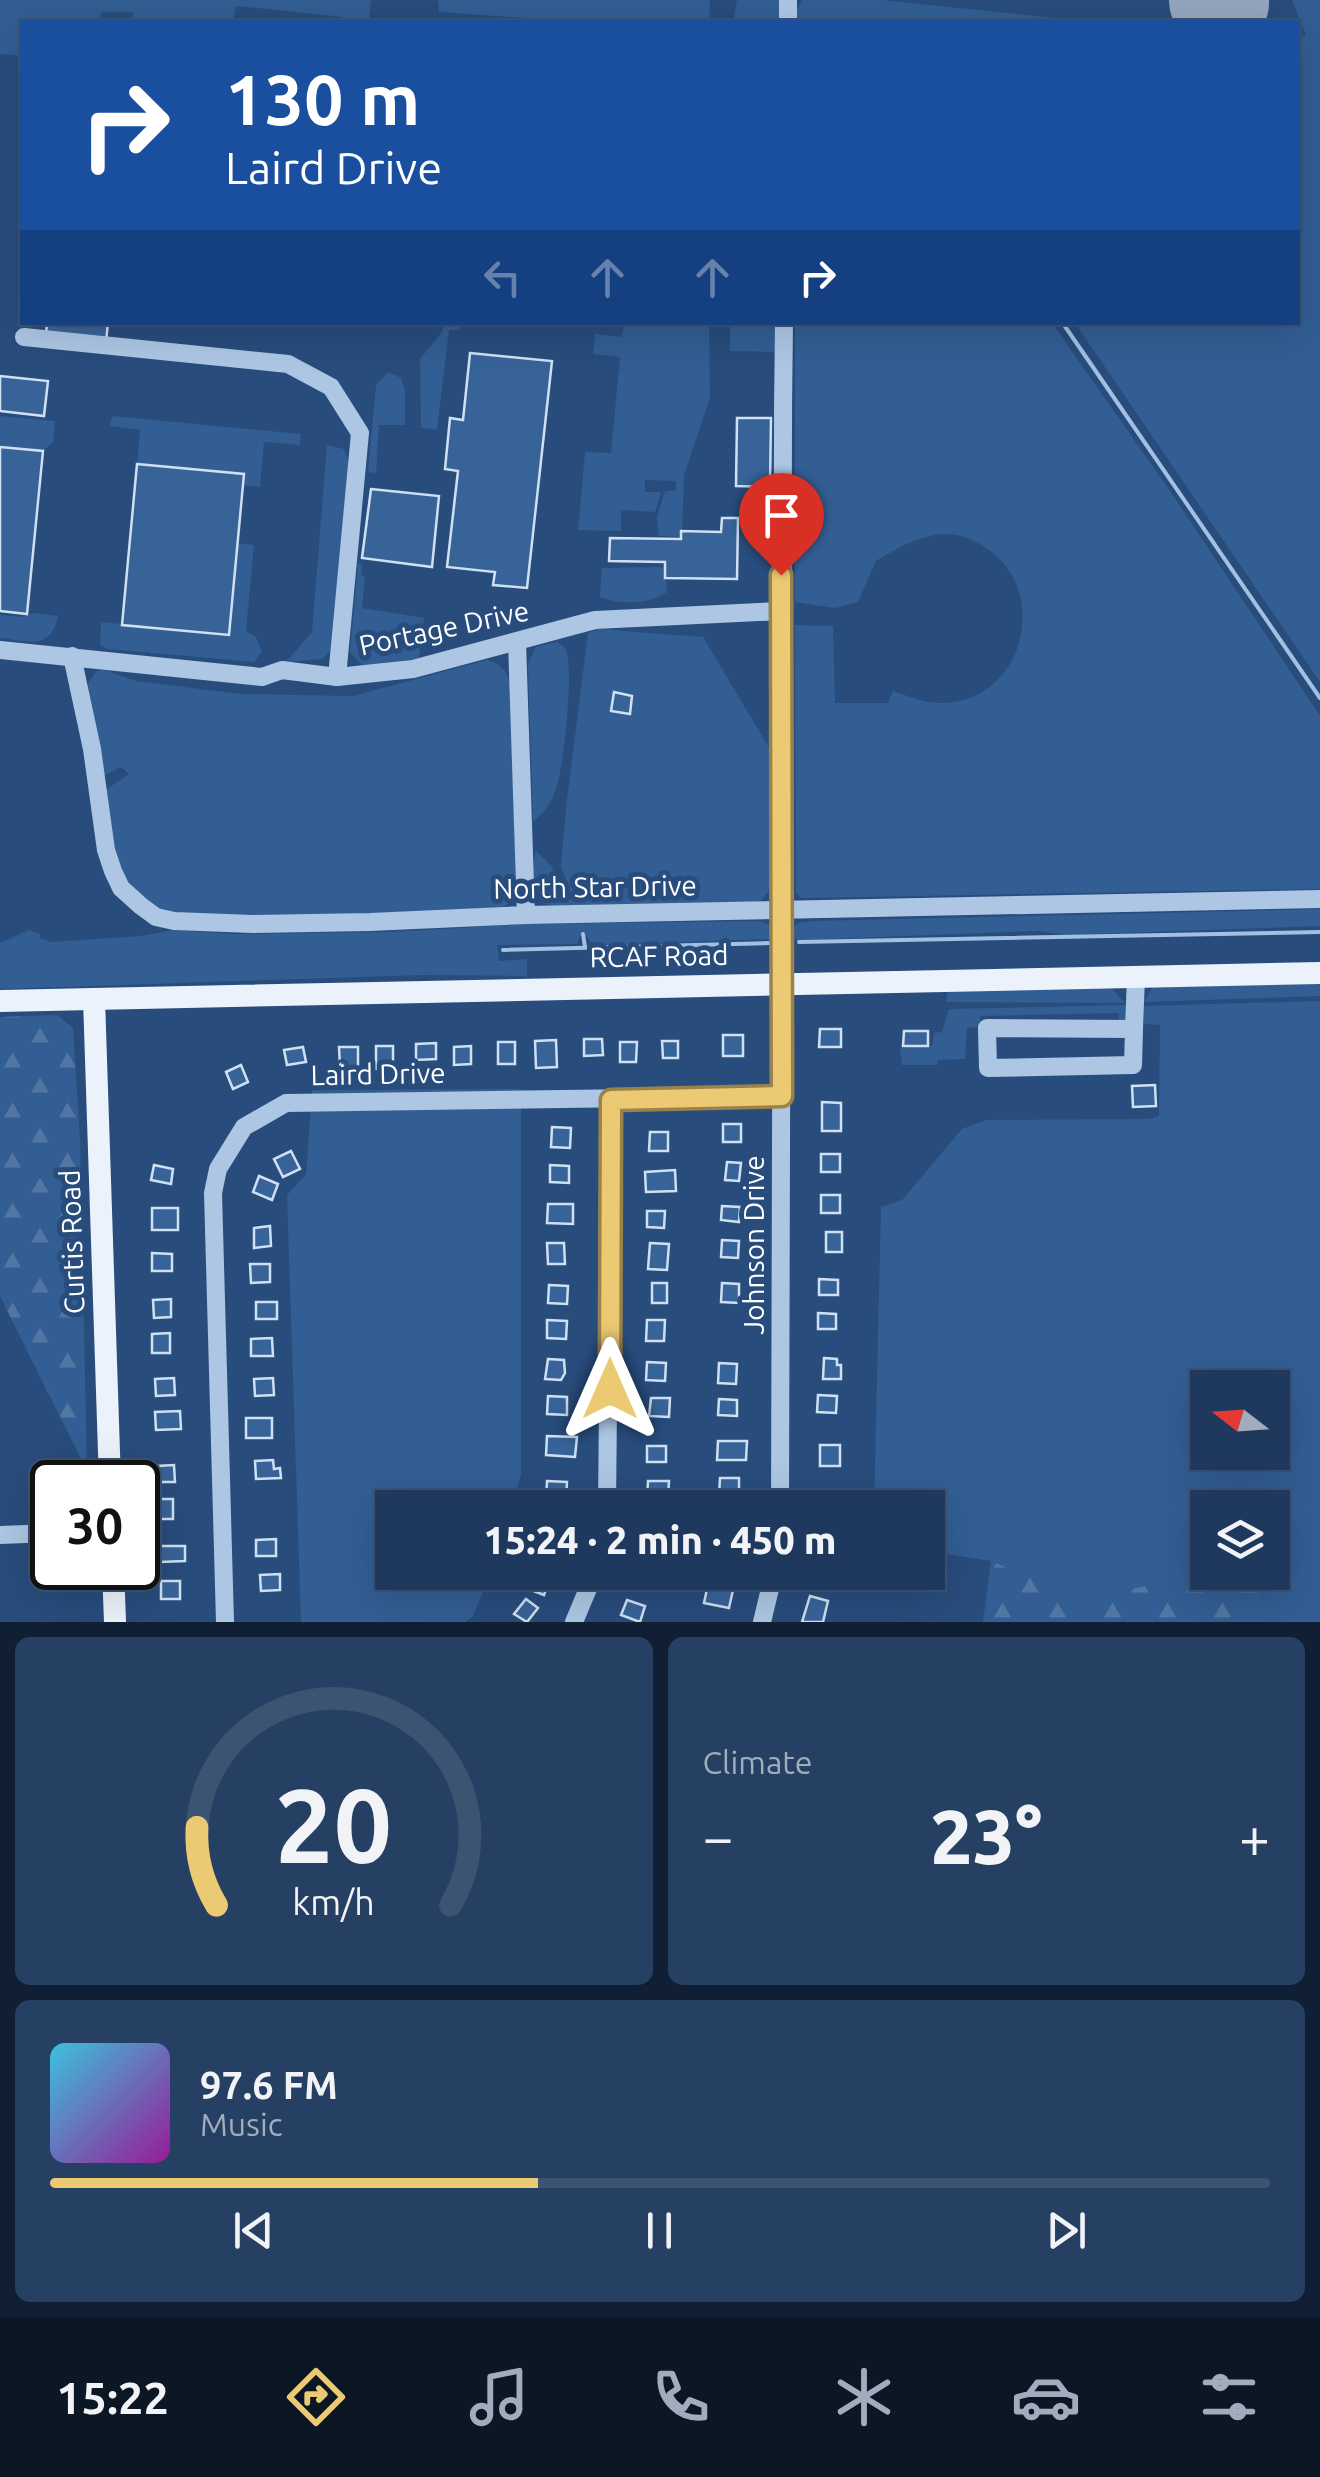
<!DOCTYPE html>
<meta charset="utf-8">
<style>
body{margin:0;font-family:Ubuntu,sans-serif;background:#264063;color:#f1f3f6;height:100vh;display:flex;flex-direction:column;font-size:38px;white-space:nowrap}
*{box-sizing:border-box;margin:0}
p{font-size:32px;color:#a1acbc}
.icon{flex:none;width:55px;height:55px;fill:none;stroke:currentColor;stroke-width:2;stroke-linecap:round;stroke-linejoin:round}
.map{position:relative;height:1622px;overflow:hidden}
.side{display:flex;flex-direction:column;gap:15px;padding:15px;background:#101f33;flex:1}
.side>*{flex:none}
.top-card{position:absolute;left:20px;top:20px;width:1280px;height:305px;border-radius:0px;box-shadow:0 10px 40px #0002,0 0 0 2px #3c5372;background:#1a4fa0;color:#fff;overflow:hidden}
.needle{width:65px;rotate:287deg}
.controls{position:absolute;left:1190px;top:1370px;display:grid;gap:20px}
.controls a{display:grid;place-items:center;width:100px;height:100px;border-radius:0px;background:#1e395d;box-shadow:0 10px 40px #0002,0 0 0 2px #3c5372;font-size:50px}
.speed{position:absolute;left:30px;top:1460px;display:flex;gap:20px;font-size:50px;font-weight:700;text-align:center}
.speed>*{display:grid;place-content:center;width:130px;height:130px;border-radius:50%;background:#1e395d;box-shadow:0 10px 40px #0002,0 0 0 2px #3c5372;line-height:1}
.speed .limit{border:5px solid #111;border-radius:15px;background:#fff;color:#111}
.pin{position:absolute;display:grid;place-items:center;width:85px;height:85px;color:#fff;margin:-102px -42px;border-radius:50% 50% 50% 0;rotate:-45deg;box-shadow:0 0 10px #0007}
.pin .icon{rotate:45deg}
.me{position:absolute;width:110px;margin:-55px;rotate:0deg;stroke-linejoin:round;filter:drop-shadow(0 0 8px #0008)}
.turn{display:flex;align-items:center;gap:35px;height:210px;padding:0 40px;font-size:45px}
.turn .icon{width:130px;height:130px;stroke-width:2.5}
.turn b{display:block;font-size:70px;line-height:85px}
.lanes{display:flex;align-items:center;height:95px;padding:0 40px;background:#0003;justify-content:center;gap:50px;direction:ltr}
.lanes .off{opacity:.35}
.big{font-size:75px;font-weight:800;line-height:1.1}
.side .card{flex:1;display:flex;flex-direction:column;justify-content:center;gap:15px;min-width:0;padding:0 35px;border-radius:15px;background:#264063}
.side .dial{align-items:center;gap:0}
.dial svg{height:260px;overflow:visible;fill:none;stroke:#3c5372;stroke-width:7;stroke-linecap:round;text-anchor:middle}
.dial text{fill:#f1f3f6;stroke:none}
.song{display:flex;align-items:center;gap:30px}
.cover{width:120px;height:120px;border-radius:15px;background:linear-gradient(135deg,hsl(190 70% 55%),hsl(300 70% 35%))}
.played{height:10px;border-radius:5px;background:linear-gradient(90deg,#ecc973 40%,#3c5372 40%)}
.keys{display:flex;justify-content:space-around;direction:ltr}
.heat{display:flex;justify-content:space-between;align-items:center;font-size:55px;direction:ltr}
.side .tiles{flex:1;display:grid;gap:15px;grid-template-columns:1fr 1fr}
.card:last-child{grid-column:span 2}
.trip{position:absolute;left:375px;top:1490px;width:570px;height:100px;border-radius:0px;background:#1e395d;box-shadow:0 10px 40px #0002,0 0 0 2px #3c5372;font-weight:800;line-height:100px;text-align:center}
.tabs{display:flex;height:160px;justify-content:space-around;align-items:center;background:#0c1725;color:#a1acbc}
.tabs .icon{width:70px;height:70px}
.tabs .selected{color:#ecc973}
.tabs b{font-size:45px;color:#f1f3f6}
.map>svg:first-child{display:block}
.green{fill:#325e93;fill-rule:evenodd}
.forest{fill:url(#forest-firs)}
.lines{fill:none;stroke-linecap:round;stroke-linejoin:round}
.stream{stroke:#a1c0e4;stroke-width:4}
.runway{stroke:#94a6be;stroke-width:98}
.building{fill:#386398;stroke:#cfe0f3;stroke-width:2.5}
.minor{stroke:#acc6e4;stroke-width:18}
.major{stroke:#ecf2fc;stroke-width:22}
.route-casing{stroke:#99834b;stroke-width:25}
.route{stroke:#ecc973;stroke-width:18}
.labels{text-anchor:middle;stroke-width:10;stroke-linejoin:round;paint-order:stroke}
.street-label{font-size:28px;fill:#fff;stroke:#284c7c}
</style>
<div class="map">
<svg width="1320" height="1622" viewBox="0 0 1320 1622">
<defs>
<pattern id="forest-firs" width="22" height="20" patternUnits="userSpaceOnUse" patternTransform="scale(2.5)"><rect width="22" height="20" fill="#325e93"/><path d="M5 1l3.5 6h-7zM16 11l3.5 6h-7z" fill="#5176a3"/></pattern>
</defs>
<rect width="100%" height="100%" fill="#284c7c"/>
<g class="green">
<polygon points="0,0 371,0 369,22 343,22 343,17 236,6 233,22 133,22 133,12 101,12 99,22 22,22 22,56 0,54"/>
<polygon points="438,0 710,0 709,22 526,22 526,18 439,12"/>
<polygon points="737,0 781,0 781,22 733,22"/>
<polygon points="802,0 881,0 1095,22 796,22 796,11"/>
<polygon points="1292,0 1320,0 1320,682 1075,323 1298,322 1298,39 1306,35"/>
<polygon points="444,323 461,323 460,330 449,330 437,429 421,428 420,359 442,332"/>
<polygon points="624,323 709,323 710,398 684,475 682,537 659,536 657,517 665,491 676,490 676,481 645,480 645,492 661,492 655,512 621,510 621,531 578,530 585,452 611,453 620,357 593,354 595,334 622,337"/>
<polygon points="730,323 778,323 778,352 730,351"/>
<path d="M 795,323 L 1052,323 L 1170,491 L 1320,716 L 1320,889 L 801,898 L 796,893 L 795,625 L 833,626 L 835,703 L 888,703 L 893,691 C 911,697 926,704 945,703 C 1027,699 1051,586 983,546 C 971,539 961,534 947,534 C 921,534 898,548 876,561 L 858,602 L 835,608 L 795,602 Z"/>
<polygon points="388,372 401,378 405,391 405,425 379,425 376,473 368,472 376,385"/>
<polygon points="0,416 55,421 53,442 43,451 0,447"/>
<polygon points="112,416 301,434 300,445 264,442 260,487 244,485 244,474 137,464 140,430 110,426"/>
<polygon points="327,445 344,449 349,463 330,652 322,659 286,662 312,632"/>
<polygon points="238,543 254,545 246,631 256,637 262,651 254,662 108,649 100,645 101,622 229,635"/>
<polygon points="358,564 362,564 361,576 365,577 362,608 424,618 419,658 365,668 350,652"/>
<path d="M 665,567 L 667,592 C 648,605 621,605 600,597 L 602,568 Z"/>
<path d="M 34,613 L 58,616 C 51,651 28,641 0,638 L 0,615 L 23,617 Z"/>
<path d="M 598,629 L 703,637 L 774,756 L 774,871 L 768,892 L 759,903 L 554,906 L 542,903 C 532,886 531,870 536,851 L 551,865 L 554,873 L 551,895 L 565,892 L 568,885 L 561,866 L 566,808 L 588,633 Z"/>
<path d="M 557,642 C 563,646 565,646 567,654 C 573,678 564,765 556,789 C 551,802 544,814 533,822 L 528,664 L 536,647 Z"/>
<path d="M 487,660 C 500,663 507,670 510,684 L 516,878 C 515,894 515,904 498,909 L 205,918 C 190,916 171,916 158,910 C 113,888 111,835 104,791 L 129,774 L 121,767 L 100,778 L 89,694 L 88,683 L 97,671 L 104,670 L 136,681 L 241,694 L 353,696 Z"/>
<polygon points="1320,909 1320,926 1064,935 1039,931 800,940 792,939 793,929 797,923 813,921"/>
<polygon points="760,921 770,925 774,939 601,945 591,942 586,936 580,936 577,944 497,945 499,961 527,959 527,976 422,975 0,989 0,943 29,930 40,934 40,938 51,942 141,936 173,930 233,934 389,932 525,924"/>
<polygon points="1320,983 1320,996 1144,1002 1153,987"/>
<polygon points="1094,987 1112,989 1125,1003 946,1002 948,990"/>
<path d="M 1320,1001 L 1320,1622 L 1267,1622 L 1257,1573 L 1272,1572 L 1272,1508 L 1242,1507 L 1199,1496 L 1199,1577 L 1080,1598 L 991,1561 L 928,1551 L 928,1508 L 874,1508 L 881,1207 L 902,1200 L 962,1129 L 986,1120 L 1150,1119 L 1159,1116 L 1160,1025 L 1144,1024 L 1144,1006 ZM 1208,1388 L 1272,1388 L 1272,1452 L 1208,1452 Z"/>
<polygon points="1126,1005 1127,1021 1120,1024 1118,1013 980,1016 980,1027 967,1028 965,1059 938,1060 937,1065 902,1065 900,1048 932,1046 934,1033 942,1032 949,1009"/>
<polygon points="521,1089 521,1475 512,1507 392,1508 392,1572 491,1573 473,1616 465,1622 301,1622 287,1195 306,1174 312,1090"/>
</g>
<g class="forest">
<polygon points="57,1015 73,1028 80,1140 87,1471 0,1296 0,1017"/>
<polygon points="1198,1496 1242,1506 1208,1508 1208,1572 1257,1573 1267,1622 983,1622 991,1561 1080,1598 1198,1577"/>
</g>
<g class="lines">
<g class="stream">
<polyline points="1062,322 1320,698"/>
<polyline points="583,934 585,947"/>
<polyline points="799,942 1320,932"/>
<polyline points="503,950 769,943"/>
</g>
<polyline class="runway" points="1218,0 1220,3"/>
</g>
<g class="building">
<polygon points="47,322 108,322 106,342 46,335"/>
<polygon points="470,353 552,361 527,588 493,585 495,572 447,567 458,471 445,469 450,418 463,420"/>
<polygon points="0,376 48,381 44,416 0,411"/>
<polygon points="737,418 771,418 770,487 736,486"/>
<polygon points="0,447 43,451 27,614 0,611"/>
<polygon points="137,464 244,474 229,635 122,625"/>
<polygon points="371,489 439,496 432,567 362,558"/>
<polygon points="722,518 738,518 737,579 665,578 665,562 609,561 610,538 681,539 681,531 721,532"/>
<polygon points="614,692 632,696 630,714 611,711"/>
<polygon points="820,1029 841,1029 841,1047 819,1047"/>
<polygon points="904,1031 928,1031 928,1046 903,1046"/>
<rect x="723" y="1035" width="20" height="21"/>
<polygon points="584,1039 602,1039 603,1055 584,1056"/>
<polygon points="556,1040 557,1067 536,1068 535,1041"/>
<polygon points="662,1041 678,1041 678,1058 663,1058"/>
<rect x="498" y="1042" width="17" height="22"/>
<polygon points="620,1042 637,1042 636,1062 620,1062"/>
<polygon points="436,1043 436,1059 416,1060 416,1044"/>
<rect x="376" y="1046" width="17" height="23"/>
<polygon points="471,1046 471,1064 454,1065 454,1047"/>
<polygon points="303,1047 306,1062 287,1065 284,1050"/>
<polygon points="339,1047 358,1047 358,1067 340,1067"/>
<polygon points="241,1065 248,1082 233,1089 226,1072"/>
<polygon points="1155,1085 1156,1106 1133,1107 1132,1086"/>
<polygon points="822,1102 841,1103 841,1131 822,1131"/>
<rect x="723" y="1124" width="18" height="18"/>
<polygon points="552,1127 571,1128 570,1148 551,1147"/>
<polygon points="650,1132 668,1132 668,1151 649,1151"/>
<polygon points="291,1151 300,1169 283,1177 274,1159"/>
<rect x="821" y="1154" width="19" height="18"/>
<polygon points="727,1162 741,1163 739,1181 725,1180"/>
<polygon points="154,1165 173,1169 171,1184 151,1180"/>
<polygon points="550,1165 569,1166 569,1183 550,1182"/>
<polygon points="675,1170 676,1191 646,1192 645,1172"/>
<polygon points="259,1176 278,1184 272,1200 253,1192"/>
<rect x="821" y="1195" width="19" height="18"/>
<polygon points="548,1204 573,1204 573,1224 547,1223"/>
<polygon points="722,1206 740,1207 739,1222 721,1220"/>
<rect x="152" y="1208" width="26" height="22"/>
<polygon points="647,1211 665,1211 664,1228 647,1227"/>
<polygon points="270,1226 271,1246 254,1248 254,1228"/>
<rect x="826" y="1232" width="16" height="20"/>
<polygon points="722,1240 739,1241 738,1258 721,1257"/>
<polygon points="547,1243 564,1243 565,1264 548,1264"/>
<polygon points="650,1243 669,1244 667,1270 648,1269"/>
<polygon points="152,1253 172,1254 172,1271 152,1271"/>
<polygon points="250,1264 270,1264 270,1282 251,1283"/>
<polygon points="819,1279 838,1280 838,1295 819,1295"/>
<rect x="652" y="1283" width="15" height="20"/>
<polygon points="722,1283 739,1284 739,1303 721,1302"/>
<polygon points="549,1285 568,1286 567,1304 548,1303"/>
<polygon points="171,1299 171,1317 154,1318 153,1300"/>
<rect x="256" y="1302" width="21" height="17"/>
<polygon points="818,1313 836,1314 836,1329 818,1329"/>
<polygon points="547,1320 567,1321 566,1339 547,1338"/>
<polygon points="647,1320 665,1320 664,1341 646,1341"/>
<polygon points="170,1333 170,1353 152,1353 152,1334"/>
<polygon points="272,1338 273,1356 251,1356 251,1339"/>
<polygon points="824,1358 837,1359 837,1365 841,1365 841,1379 823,1379"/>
<polygon points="548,1359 564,1360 565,1373 561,1380 545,1379"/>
<polygon points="647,1362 666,1363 665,1381 646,1380"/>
<polygon points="719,1363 737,1364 736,1384 718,1383"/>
<polygon points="174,1378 175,1395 156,1396 155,1379"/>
<polygon points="273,1378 274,1395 255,1396 254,1379"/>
<polygon points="818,1395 837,1396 836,1413 817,1412"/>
<polygon points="548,1396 567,1397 567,1415 547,1414"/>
<polygon points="651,1398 670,1398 669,1417 649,1416"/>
<polygon points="719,1399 737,1400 737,1416 718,1415"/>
<polygon points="180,1411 181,1429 156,1430 155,1412"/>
<rect x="246" y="1418" width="26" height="20"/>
<polygon points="547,1436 577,1437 575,1457 546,1455"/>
<polygon points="718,1441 747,1441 746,1460 717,1460"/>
<rect x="820" y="1445" width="20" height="21"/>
<rect x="647" y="1446" width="19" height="16"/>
<polygon points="273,1460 274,1469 280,1468 281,1478 256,1479 255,1461"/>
<polygon points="174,1465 175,1482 158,1482 157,1466"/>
<polygon points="720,1478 739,1478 739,1497 719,1496"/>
<polygon points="547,1481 567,1482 566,1500 546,1499"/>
<polygon points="648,1481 669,1481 668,1499 647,1499"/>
<polygon points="821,1490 839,1491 839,1508 821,1508"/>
<rect x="159" y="1499" width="14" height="20"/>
<polygon points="276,1539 276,1556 256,1556 256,1540"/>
<polygon points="159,1546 185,1546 185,1561 159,1562"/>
<polygon points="532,1572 550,1578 544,1595 526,1588"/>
<polygon points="280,1574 280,1590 261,1591 260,1575"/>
<rect x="161" y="1581" width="19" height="18"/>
<polygon points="708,1584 733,1590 729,1608 704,1603"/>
<polygon points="810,1596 828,1601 823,1622 802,1622"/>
<polygon points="526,1599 538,1608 527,1622 514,1614"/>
<polygon points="627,1600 645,1606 640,1622 621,1615"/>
</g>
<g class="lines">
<g class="minor">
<polyline points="788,22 788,0"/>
<polyline points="24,337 288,364 331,387 360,433 337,677"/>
<polyline points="517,642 526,915"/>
<polyline points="0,650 262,677 282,670 337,677 413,669 595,620 780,611"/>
<polyline points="72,656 92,749 106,850 113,871 121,888 141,906 156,917 174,921 252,924 370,922 526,915 1320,899"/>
<polyline points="1134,1029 1133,1065 988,1068 987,1028 1134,1029 1136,977"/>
<polyline points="607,1508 611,1100"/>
<path d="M 780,1508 C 782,1112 779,717 784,322"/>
<polyline points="0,1535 52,1533"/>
<polyline points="225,1622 213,1193 218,1169 244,1127 286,1103 782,1096"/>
<polyline points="574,1622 595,1572"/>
<polyline points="762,1622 774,1572"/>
</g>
<g class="major">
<polyline points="94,999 110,1482"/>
<polyline points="0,1001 1320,973"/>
<polyline points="113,1568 115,1622"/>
</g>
</g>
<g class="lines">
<g class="route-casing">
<polyline id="route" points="610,1389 611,1100 782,1096 781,575"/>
</g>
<use href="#route" class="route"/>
</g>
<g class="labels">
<g class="street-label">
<text transform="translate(444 628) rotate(-12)" y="10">Portage Drive</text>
<text transform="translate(595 887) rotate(-1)" y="10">North Star Drive</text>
<text transform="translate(659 956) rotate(-1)" y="10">RCAF Road</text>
<text transform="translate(378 1074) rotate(-1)" y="10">Laird Drive</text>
<text transform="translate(72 1242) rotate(-92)" y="10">Curtis Road</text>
<text transform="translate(754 1245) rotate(-90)" y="10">Johnson Drive</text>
</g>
</g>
</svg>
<div class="controls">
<a><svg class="needle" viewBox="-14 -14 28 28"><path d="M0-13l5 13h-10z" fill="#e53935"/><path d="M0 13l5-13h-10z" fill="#a1acbc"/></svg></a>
<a><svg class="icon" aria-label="layers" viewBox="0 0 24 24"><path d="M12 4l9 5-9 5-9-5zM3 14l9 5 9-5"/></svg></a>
</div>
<div class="speed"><div class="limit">30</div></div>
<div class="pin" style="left:781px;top:575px;background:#d93025"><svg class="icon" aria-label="arrive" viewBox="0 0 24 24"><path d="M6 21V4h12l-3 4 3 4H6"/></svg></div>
<svg class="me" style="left:610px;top:1389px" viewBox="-20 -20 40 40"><path d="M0-17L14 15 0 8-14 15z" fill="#ecc973" stroke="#fff" stroke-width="4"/></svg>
<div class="trip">15:24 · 2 min · 450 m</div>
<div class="top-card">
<div class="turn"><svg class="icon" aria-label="right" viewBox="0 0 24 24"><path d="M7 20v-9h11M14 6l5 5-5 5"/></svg><div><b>130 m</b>Laird Drive</div></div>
<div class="lanes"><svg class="icon off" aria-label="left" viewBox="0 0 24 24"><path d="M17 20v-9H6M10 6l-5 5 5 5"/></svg><svg class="icon off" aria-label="ahead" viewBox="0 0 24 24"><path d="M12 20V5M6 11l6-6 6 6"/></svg><svg class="icon off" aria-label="ahead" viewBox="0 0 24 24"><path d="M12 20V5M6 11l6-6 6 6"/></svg><svg class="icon" aria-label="right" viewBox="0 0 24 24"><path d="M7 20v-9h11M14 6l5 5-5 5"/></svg></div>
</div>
</div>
<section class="side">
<div class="tiles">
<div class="card dial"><svg viewBox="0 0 100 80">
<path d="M14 69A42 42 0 1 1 86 69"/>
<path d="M14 69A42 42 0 0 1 8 45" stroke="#ecc973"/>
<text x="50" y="56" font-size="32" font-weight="700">20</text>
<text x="50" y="72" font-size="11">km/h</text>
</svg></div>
<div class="card"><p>Climate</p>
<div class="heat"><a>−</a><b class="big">23°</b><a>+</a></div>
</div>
<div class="card">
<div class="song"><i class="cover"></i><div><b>97.6 FM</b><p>Music</p></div></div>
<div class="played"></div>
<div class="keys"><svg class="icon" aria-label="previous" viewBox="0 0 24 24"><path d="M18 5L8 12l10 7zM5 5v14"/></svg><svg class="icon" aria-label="pause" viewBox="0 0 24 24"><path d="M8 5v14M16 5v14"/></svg><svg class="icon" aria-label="next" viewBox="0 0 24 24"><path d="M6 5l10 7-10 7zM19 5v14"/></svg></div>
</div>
</div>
</section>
<nav class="tabs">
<b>15:22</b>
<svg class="icon selected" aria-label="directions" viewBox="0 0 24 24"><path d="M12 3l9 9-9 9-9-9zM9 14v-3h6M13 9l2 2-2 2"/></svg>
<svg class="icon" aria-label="music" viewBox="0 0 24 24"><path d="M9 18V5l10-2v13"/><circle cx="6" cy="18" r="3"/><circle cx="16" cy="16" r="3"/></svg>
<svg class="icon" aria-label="phone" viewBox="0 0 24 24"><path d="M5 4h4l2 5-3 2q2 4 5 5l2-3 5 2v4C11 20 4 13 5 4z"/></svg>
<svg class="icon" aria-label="climate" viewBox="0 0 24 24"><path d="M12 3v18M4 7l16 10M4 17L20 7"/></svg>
<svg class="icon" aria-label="car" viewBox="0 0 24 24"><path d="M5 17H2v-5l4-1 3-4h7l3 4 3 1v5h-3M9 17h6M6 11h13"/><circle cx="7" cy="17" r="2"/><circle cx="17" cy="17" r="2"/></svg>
<svg class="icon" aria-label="filters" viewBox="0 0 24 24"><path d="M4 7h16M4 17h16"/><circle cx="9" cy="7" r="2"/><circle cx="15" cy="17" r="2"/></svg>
</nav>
